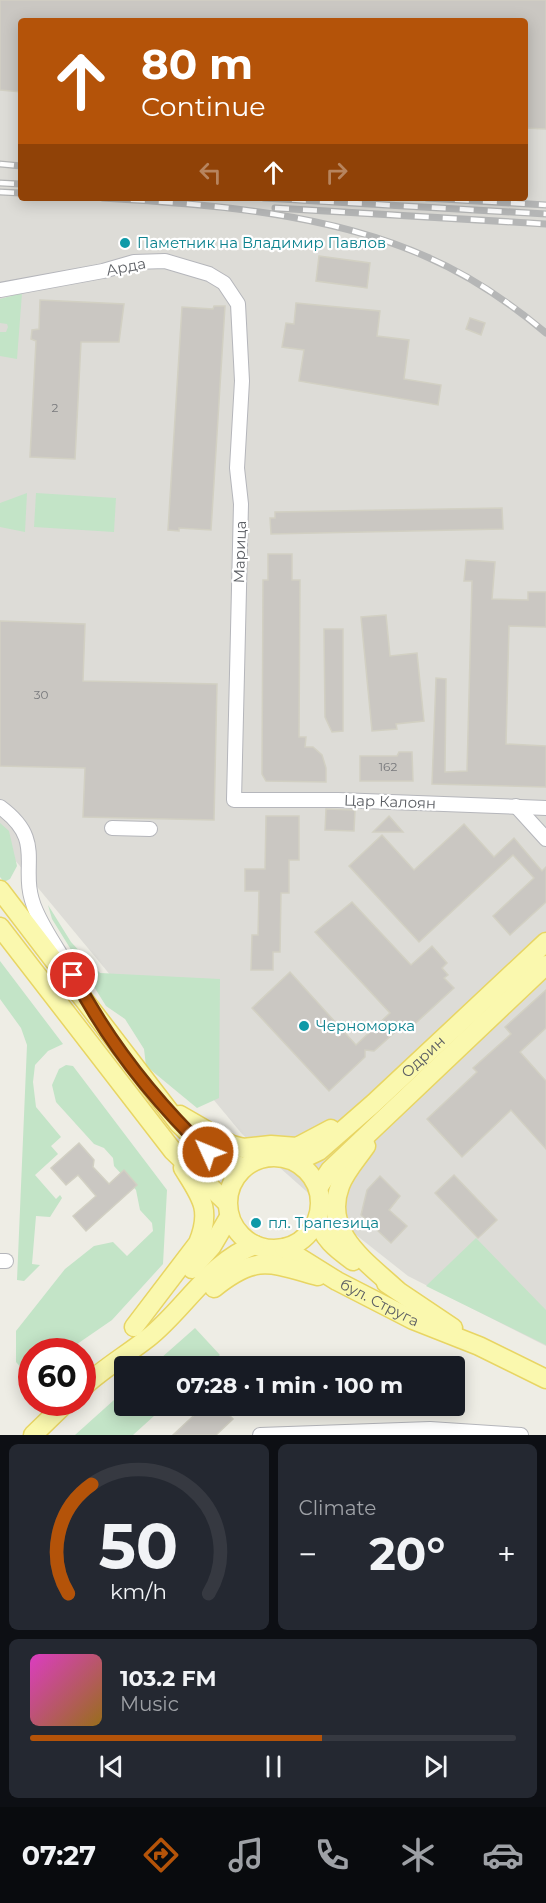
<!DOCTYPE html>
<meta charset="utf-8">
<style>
body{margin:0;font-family:Montserrat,sans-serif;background:#242831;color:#f1f3f6;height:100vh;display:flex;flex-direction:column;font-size:22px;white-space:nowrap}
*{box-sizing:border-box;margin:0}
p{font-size:20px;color:#9ea1a6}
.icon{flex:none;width:33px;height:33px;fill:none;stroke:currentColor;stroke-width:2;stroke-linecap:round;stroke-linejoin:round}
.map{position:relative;height:1435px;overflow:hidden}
.details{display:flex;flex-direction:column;gap:9px;padding:9px;background:#0d0f14;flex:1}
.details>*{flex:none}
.hud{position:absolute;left:18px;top:18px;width:510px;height:183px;border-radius:6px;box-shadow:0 3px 15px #0003;background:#b45309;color:#fff;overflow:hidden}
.speed{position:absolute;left:18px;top:1338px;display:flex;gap:12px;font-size:30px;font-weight:700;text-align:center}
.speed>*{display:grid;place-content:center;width:78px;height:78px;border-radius:50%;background:#171b24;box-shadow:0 3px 15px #0003;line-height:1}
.speed .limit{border:9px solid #d22;background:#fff;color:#111}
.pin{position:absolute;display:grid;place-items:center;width:51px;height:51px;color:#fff;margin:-26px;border:3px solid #fff;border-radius:50%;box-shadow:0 2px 6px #0007}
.me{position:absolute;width:66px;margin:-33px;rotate:314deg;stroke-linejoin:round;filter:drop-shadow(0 0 4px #0008)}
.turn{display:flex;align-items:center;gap:21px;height:126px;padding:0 24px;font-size:27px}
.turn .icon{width:78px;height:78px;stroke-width:2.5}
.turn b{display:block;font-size:42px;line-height:51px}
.lanes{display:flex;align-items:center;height:57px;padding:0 24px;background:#0003;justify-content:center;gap:30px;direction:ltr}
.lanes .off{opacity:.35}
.big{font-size:45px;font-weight:700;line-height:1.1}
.details .widget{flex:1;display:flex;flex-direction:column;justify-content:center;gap:9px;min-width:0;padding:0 21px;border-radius:9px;background:#242831}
.details .dial{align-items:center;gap:0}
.dial svg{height:156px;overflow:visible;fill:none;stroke:#363941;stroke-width:7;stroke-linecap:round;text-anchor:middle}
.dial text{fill:#f1f3f6;stroke:none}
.song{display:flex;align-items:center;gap:18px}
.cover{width:72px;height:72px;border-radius:9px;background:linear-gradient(135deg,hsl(310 70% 55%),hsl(40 70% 35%))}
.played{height:6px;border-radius:3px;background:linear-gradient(90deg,#b45309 60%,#363941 60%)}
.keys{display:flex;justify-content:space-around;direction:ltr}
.heat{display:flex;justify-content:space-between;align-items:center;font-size:33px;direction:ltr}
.details .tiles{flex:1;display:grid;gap:9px;grid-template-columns:1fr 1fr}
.widget:last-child{grid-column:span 2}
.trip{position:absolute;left:114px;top:1356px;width:351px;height:60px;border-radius:6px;background:#171b24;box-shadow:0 3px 15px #0003;font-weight:700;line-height:60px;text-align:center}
.menu{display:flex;height:96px;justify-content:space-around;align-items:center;background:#090b0e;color:#9ea1a6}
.menu .icon{width:42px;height:42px}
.menu .on{color:#b45309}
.menu b{font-size:27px;color:#f1f3f6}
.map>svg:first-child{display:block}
.industrial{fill:#dddcd7;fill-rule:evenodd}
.green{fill:#c3e4c7}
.building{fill:#cac7c2;stroke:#d2d0c3;stroke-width:1.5}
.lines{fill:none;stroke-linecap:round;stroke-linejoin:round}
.minor-casing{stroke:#b5b6bb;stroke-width:16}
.major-casing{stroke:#e8d563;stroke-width:21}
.minor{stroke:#fff;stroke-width:14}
.major{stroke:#faf8ae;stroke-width:18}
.rail-casing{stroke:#b5b6b6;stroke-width:7}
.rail{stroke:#fff;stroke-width:4.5;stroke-dasharray:14;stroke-linecap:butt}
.route-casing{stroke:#753606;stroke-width:15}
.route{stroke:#b45309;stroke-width:10}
.culture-dot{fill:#0f9aa8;stroke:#fff;stroke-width:2}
.labels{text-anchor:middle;stroke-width:4.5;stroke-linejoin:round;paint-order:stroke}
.number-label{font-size:12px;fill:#78797c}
.culture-label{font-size:15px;fill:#0d838f;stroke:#fff;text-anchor:start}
.street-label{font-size:15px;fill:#5c5f64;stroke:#fff}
</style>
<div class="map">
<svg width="546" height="1435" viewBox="0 0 546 1435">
<rect width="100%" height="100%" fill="#eeede5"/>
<path class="industrial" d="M 0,0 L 546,0 L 546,1346 L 408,1276 L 351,1231 L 242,1134 L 0,842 ZM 21,21 L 525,21 L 525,198 L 21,198 Z"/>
<g class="green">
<polygon points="22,293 17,359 0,356 0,332 6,332 8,327 7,324 0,323 0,299"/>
<polygon points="27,493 25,532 0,527 0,503"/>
<polygon points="36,493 116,498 114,532 34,527"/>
<polygon points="0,823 9,831 17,866 10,879 4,882 0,877"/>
<polygon points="48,905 71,942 100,973 220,979 219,1098 197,1108 146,1066 144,1049 125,1019 106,1006 52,919"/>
<polygon points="0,961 63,1044 48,1051 35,1065 33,1082 36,1107 61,1137 51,1146 58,1154 35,1175 56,1199 60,1195 62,1198 50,1217 36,1216 32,1264 40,1265 24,1281 17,1280 27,1045 21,1028 0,999"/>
<polygon points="66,1065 73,1066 167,1190 163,1264 112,1320 67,1351 32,1352 31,1372 23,1370 16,1362 16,1331 65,1269 94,1246 113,1242 127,1256 153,1231 152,1223 140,1210 136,1190 114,1166 113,1158 104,1148 94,1144 56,1102 52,1085 59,1069"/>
<polygon points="476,1238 546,1310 546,1345 426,1286"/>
<polygon points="195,1328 220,1355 207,1366 152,1366"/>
<polygon points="124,1391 124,1406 165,1406 133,1435 75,1435"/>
</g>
<g class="building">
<polygon points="0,0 546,0 546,129 525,128 525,21 21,21 21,92 0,90"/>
<polygon points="319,256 370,263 367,288 316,281"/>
<polygon points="40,300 124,304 119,342 81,342 75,459 30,457 36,341 31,339 32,330 39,329"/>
<polygon points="296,303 380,311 377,336 409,340 404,379 441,385 438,405 299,381 304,350 282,347 286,323 294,324"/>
<polygon points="214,306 225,306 211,530 179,528 179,531 168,530 182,307 213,309"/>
<polygon points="470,318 485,323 481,335 466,329"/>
<polygon points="502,508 503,529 271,534 270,518 275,518 275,512"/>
<polygon points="268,554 292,554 292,580 300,580 299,737 306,737 305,747 313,747 322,755 326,768 326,782 266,781 262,774 263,580 268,580"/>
<polygon points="466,560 495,562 492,599 528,600 528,592 546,592 546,627 509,626 506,744 546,746 546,787 432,784 436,678 446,679 445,772 467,771 472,581 464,581"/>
<polygon points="386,615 390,656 417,653 424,721 396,724 397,729 372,731 361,617"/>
<polygon points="0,621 85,624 83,681 217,684 214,820 83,817 85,768 0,766"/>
<polygon points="324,629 343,629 343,731 332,732 325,717"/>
<polygon points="399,752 412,752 413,781 360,781 360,756 397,756"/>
<polygon points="326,809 355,810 354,831 325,830"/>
<polygon points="266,816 299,816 299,860 289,860 289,893 281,893 280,952 273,952 273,970 251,970 252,935 258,935 259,891 245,891 245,869 265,869"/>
<polygon points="389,816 403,832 373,832"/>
<polygon points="464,824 494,857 514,838 542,871 546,867 546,902 510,935 493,916 534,878 513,855 419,942 349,866 382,835 414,870"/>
<polygon points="352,902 411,965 432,946 447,963 442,968 448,975 444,978 454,988 407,1031 402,1026 374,1051 365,1050 365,1057 329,1091 252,1008 290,972 356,1045 390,1013 315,932"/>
<polygon points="546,990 546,1028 520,1052 546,1081 546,1149 511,1110 462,1157 427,1119 477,1072 473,1068 511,1034 505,1027"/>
<polygon points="79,1143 94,1160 93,1167 109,1184 124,1170 137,1185 86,1231 73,1216 96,1196 78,1175 66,1185 51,1168"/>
<polygon points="454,1175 497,1220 478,1238 435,1193"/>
<polygon points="380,1176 400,1196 389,1210 407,1226 391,1243 361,1215 367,1190"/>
<polygon points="204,1406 239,1406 229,1415 233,1419 216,1435 173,1435"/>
</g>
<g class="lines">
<g class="minor-casing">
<g id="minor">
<polyline points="0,290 103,271 134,262 165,261 209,274 224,283 238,304 242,381 237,468 241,504 234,800 338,800 546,808"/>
<polyline points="516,806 546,839"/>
<path d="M 0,807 C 49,843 16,867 36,911 C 45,932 60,952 71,972"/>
<polyline points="112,828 150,829"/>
<polyline points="0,1261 6,1261"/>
<polyline points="260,1435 430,1429 521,1435"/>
</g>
</g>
<g class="major-casing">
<g id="major">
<polyline points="0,890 179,1124 214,1157 243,1167"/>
<polyline points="0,927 173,1151 227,1203"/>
<polyline points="180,1115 232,1145 243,1148 271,1145 297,1147 331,1129"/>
<path d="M 366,1146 C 357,1159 345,1172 340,1186 C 322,1233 367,1262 397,1290"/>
<circle cx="274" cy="1203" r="46"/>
<path id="s1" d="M 296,1162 L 319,1151 L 374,1103 L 546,942"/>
<polyline points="318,1188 330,1170 546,965"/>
<path d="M 318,1218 C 321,1238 338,1250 353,1261"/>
<path id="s2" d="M 284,1248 L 337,1281 L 413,1320 L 479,1346 L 546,1379"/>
<polyline points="192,1269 212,1246 229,1217"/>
<polyline points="386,1283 453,1328"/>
<path d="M 214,1288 C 256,1254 270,1263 318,1276"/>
<path d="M 134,1327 L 198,1243 C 212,1209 201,1197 183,1168"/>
<path d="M 82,1388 C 104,1368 125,1356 148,1338 C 184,1310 210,1261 255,1245"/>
<polyline points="33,1435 67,1402"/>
</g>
</g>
<use href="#minor" class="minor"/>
<use href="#major" class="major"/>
<g class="rail-casing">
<g id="rail">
<polyline points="0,164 21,166"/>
<polyline points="0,183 21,184"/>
<polyline points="0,192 21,193"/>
<path d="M 103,198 C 209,204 329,213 427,257 C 471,276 509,302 546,333"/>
<polyline points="264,198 546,214"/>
<polyline points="427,198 546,205"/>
<polyline points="275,208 546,224"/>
</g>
</g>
<use href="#rail" class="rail"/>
</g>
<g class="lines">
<g class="route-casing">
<path id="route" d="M 73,975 C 107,1040 155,1101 208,1152"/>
</g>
<use href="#route" class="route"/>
</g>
<g class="culture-dot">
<circle cx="125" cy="243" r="6"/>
<circle cx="304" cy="1026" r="6"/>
<circle cx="256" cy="1223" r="6"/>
</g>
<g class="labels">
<g class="number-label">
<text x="55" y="412">2</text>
<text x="41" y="699">30</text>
<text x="388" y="771">162</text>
</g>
<g class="culture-label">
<text x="137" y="248">Паметник на Владимир Павлов</text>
<text x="316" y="1031">Черноморка</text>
<text x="268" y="1228">пл. Трапезица</text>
</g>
<g class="street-label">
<text transform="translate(126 267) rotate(-11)" y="5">Арда</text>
<text transform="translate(240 552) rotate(-88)" y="5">Марица</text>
<text transform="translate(390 802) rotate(2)" y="5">Цар Калоян</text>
<text dy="5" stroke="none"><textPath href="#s1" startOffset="166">Одрин</textPath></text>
<text dy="5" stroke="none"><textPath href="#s2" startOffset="110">бул. Струга</textPath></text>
</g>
</g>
</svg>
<div class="speed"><div class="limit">60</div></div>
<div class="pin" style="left:73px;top:975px;background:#d93025"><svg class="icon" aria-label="arrive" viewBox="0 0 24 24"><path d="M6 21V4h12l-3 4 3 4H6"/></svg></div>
<svg class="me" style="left:208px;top:1152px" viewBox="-20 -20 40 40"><circle r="17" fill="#b45309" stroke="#fff" stroke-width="3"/><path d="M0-11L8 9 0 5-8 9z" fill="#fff"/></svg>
<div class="trip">07:28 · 1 min · 100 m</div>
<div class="hud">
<div class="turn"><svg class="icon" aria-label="ahead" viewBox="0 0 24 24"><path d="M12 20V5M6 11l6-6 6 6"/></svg><div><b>80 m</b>Continue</div></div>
<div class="lanes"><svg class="icon off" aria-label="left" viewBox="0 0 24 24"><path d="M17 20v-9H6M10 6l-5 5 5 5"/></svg><svg class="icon" aria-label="ahead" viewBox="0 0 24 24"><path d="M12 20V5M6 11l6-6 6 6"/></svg><svg class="icon off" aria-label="right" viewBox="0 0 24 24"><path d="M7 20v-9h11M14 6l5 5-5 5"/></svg></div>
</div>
</div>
<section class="details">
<div class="tiles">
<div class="widget dial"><svg viewBox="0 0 100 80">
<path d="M14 69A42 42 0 1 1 86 69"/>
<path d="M14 69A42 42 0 0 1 26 13" stroke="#b45309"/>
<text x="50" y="56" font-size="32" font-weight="700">50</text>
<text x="50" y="72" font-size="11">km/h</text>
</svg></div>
<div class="widget"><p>Climate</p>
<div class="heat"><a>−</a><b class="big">20°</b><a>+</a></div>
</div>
<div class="widget">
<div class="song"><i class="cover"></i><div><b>103.2 FM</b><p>Music</p></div></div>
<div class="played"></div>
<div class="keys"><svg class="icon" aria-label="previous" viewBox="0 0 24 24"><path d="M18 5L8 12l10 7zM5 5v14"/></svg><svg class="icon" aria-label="pause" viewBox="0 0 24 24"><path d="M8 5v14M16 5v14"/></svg><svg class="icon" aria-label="next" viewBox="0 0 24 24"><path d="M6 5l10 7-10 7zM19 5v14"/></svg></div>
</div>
</div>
</section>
<nav class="menu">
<b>07:27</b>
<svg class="icon on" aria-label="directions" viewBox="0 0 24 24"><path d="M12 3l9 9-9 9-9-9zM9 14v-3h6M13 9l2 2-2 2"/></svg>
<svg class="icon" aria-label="music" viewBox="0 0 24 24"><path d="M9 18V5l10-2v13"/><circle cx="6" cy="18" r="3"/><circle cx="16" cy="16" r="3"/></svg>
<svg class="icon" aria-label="phone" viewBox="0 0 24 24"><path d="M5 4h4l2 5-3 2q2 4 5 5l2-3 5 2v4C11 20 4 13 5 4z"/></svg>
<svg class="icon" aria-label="climate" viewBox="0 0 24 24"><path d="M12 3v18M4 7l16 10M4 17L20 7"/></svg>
<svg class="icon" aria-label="car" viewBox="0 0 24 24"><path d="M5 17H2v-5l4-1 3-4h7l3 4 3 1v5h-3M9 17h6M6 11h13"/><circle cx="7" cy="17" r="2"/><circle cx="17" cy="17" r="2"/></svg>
</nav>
